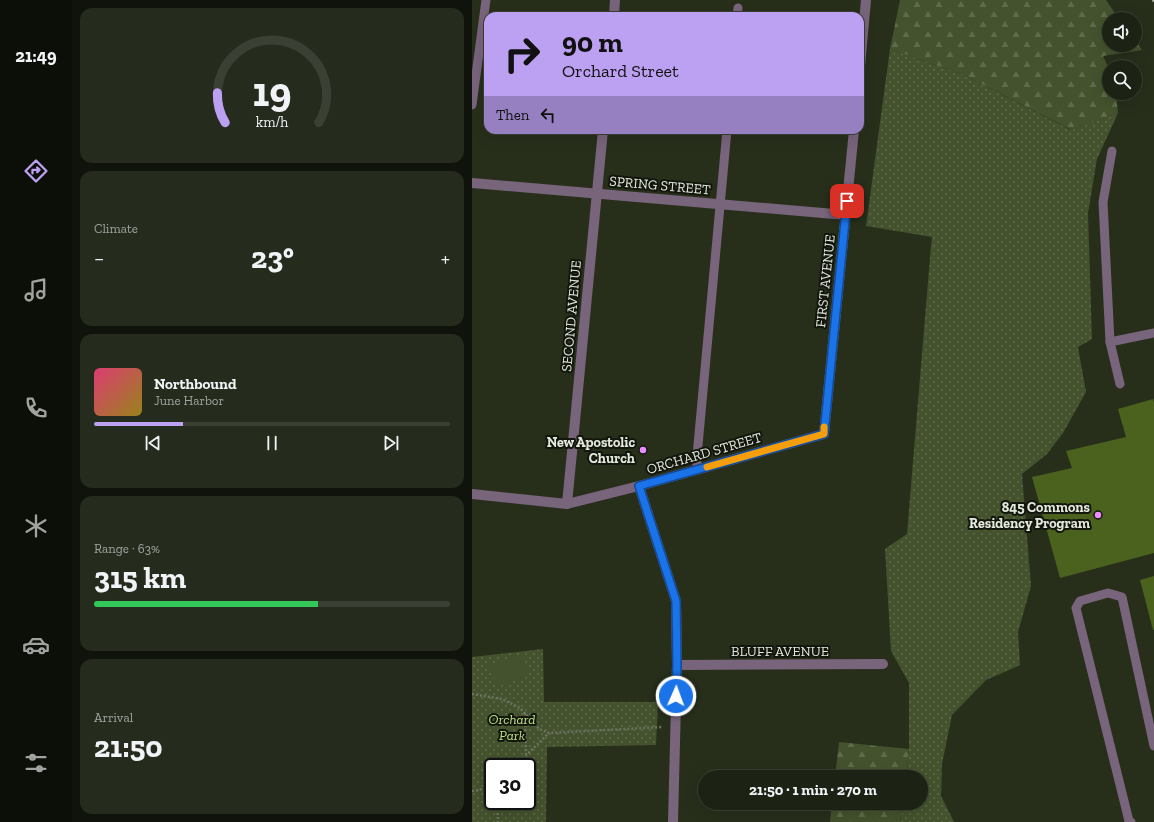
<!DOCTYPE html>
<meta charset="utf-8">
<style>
body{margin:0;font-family:"Zilla Slab",serif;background:#252b1d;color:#f1f3f6;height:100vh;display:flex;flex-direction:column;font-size:15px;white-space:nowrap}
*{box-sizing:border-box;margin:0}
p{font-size:13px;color:#a0a4a0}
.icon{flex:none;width:22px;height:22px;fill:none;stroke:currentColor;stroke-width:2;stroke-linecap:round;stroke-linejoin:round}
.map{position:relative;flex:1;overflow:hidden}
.details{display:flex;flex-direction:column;gap:8px;padding:8px;background:#10130b;width:400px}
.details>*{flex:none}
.guide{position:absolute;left:12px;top:12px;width:380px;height:122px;border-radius:12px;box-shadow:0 4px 16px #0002,0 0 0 1px #3b4034;background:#bca0f2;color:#111;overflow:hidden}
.controls{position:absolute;left:630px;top:12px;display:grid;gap:8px}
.controls a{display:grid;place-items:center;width:40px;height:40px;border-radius:50%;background:#1d2314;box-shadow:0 4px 16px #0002,0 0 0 1px #3b4034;font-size:20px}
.speed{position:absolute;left:12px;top:758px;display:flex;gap:8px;font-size:20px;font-weight:700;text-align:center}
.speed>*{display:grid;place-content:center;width:52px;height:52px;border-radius:50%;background:#1d2314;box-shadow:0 4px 16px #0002,0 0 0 1px #3b4034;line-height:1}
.speed .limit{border:2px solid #111;border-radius:6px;background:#fff;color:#111}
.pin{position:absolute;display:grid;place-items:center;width:34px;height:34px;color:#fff;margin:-17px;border-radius:8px;box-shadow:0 2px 6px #0006}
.me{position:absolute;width:44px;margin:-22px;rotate:2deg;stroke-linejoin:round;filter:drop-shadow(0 0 3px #0008)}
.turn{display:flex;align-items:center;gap:14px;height:84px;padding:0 12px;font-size:18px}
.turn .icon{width:52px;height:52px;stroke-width:2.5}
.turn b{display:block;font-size:28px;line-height:34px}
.then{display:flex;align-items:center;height:38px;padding:0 12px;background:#0003;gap:8px;font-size:15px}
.big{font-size:30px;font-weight:700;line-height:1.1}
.details .widget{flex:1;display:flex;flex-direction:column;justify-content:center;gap:6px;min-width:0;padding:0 14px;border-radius:12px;background:#252b1d}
.details .dial{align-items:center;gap:0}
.dial svg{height:104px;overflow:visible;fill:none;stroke:#3b4034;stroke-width:7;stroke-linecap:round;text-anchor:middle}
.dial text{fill:#f1f3f6;stroke:none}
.song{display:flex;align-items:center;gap:12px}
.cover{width:48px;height:48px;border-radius:6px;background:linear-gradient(135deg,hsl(340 70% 55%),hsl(50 70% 35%))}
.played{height:4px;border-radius:2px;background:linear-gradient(90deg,#bca0f2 25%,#3b4034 25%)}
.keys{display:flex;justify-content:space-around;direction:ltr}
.heat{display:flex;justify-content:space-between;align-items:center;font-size:22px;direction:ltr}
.charge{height:6px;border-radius:3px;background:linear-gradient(90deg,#34c759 63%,#3b4034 0)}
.trip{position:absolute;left:226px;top:770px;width:230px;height:40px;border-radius:20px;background:#1d2314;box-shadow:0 4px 16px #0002,0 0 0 1px #3b4034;font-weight:700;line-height:40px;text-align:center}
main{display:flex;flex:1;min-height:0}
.tab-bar{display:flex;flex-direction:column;width:72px;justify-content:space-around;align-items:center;background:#0c0e08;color:#a0a4a0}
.tab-bar .icon{width:28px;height:28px}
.tab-bar .active{color:#bca0f2}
.tab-bar b{font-size:18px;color:#f1f3f6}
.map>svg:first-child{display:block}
.green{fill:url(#green-dots);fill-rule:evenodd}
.forest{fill:url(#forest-firs)}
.pitch{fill:#44522d}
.building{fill:#4a621e}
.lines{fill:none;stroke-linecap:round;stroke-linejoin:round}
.path{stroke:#6d7362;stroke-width:2.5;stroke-dasharray:2 2;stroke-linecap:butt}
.lane{stroke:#78647b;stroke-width:9}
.street{stroke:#78647b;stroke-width:10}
.rail{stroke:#d0d5c8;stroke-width:3;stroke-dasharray:6 3;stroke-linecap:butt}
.route-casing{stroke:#114b97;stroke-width:10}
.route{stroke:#1a73e8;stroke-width:7}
.slow{stroke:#f59e0b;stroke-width:7}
.poi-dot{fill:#eb8dfc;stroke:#12160d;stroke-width:1.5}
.labels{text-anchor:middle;stroke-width:4;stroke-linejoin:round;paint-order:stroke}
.street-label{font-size:14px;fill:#e4e9dd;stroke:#12160d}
.poi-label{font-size:14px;font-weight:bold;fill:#e4e9dd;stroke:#12160d;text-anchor:end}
.park-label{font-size:14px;font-style:italic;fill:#bde284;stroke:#12160d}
</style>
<main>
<nav class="tab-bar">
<b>21:49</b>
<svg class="icon active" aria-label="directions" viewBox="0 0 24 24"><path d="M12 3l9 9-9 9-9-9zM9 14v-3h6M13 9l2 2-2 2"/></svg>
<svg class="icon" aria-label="music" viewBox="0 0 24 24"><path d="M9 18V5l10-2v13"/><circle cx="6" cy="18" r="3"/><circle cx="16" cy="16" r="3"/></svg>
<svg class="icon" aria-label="phone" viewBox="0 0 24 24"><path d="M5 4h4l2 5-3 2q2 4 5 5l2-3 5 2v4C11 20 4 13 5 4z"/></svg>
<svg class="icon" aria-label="climate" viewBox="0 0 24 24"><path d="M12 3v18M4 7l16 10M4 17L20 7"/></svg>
<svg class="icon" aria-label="car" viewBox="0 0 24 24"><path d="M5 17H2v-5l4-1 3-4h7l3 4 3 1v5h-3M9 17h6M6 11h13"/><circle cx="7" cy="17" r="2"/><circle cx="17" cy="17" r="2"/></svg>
<svg class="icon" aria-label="filters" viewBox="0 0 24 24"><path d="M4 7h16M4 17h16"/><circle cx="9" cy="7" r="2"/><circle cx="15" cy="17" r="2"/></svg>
</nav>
<section class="details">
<div class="widget dial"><svg viewBox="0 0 100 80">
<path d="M14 69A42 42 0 1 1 86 69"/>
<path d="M14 69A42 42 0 0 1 8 46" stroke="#bca0f2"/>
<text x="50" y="56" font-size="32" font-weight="700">19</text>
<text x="50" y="72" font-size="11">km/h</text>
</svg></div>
<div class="widget"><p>Climate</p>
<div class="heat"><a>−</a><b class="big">23°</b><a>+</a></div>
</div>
<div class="widget">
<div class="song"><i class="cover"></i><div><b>Northbound</b><p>June Harbor</p></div></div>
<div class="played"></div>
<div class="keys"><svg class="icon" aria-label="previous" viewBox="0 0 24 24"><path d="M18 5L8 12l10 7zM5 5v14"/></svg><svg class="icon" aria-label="pause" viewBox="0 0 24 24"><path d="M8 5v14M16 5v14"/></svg><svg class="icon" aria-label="next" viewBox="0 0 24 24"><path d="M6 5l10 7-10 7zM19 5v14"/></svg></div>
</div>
<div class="widget"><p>Range · 63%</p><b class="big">315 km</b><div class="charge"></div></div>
<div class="widget"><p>Arrival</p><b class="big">21:50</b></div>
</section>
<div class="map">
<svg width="682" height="822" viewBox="0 0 682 822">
<defs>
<pattern id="green-dots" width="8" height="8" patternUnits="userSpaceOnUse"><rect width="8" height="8" fill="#44522d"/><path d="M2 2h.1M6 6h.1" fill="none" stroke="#5f6b4b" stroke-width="1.8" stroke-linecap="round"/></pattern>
<pattern id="forest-firs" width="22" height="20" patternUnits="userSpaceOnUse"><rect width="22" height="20" fill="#44522d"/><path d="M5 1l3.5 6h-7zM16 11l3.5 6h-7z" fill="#5f6b4b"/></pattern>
</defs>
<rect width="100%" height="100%" fill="#272f1b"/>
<g class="green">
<polygon points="418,49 490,74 599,130 646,113 625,159 616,213 620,339 606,347 614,392 591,433 575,454 550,474 559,586 546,632 548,665 514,680 480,715 470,764 469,796 482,822 428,822 431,803 449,803 449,777 434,777 437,749 437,683 419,651 413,549 435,534 459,246 460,237 394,226"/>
<path d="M 71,649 L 72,702 L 186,702 L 184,745 L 75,747 L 74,822 L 0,822 L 0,657 ZM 21,767 L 55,767 L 55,801 L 21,801 Z"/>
</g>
<g class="forest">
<polygon points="428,0 634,0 647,19 637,19 637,45 663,45 663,40 670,50 631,56 637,69 637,93 644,93 646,113 600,130 490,74 418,49"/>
<polygon points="367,742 437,749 434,777 363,777"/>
<polygon points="360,803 431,803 428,822 358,822"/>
</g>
<polygon class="pitch" points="50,655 57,676 25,687 17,665"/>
<g class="building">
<polygon points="681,399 682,403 682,553 588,578 560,477 600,468 594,451 654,437 646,409"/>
<polygon points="682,576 682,630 681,630 668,580"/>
</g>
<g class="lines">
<g class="path">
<polyline points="0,694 30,699 48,708 67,729 77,733 191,727"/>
<polyline points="53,713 54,754"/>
<polyline points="42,767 77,733"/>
<polyline points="0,791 7,790 21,785"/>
<polyline points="25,801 26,822"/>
</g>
<g class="lane">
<polyline points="265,16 266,8"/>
<polyline points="0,105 14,0"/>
<polyline points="638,342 631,202 640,151"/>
<polyline points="648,384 638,342 682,333"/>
<polyline points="225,470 225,456 255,130"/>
<polyline points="659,822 657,821 604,608 608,601 636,593 650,597 682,746"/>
</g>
<g class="street">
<polyline points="142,16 143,0"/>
<polyline points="388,66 394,0"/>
<polyline points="0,183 374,215"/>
<polyline points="167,486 204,601 205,665 201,822"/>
<polyline points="0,494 95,504 167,486 352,434 382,130"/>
<polyline points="95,504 131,130"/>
<polyline points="205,665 411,664"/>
</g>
<polyline class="rail" points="681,0 682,1"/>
</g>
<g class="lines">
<g class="route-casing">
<polyline id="route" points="204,696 205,665 204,601 167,486 352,434 375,201"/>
</g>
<use href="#route" class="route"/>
<polyline class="slow" points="235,467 352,434 352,427"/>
</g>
<g class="poi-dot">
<circle cx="171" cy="450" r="4"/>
<circle cx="626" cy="515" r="4"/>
</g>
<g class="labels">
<g class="street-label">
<text transform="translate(188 185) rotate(5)" y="5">SPRING STREET</text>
<text transform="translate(353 281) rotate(-84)" y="5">FIRST AVENUE</text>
<text transform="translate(99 316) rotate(-85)" y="5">SECOND AVENUE</text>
<text transform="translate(232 453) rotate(-16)" y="5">ORCHARD STREET</text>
<text x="308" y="656">BLUFF AVENUE</text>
</g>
<g class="poi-label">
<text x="163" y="447">New Apostolic<tspan x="163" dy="16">Church</tspan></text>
<text x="618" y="512">845 Commons<tspan x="618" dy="16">Residency Program</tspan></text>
</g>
<g class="park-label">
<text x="40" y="724">Orchard<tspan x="40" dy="16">Park</tspan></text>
</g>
</g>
</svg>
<div class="controls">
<a><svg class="icon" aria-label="sound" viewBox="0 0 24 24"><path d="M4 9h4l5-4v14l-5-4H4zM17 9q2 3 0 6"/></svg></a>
<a><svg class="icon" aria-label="search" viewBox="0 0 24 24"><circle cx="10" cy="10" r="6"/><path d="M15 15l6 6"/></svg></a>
</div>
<div class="speed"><div class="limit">30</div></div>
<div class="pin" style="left:375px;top:201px;background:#d93025"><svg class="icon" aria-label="arrive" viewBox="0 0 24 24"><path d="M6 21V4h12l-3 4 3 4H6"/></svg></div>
<svg class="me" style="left:204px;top:696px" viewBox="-20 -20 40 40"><circle r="17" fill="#1a73e8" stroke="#fff" stroke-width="3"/><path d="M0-11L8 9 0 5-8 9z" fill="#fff"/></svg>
<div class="trip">21:50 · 1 min · 270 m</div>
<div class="guide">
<div class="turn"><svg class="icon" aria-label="right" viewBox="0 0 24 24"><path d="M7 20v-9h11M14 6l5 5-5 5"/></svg><div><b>90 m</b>Orchard Street</div></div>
<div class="then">Then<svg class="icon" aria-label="left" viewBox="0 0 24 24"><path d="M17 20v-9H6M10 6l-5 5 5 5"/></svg></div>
</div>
</div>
</main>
